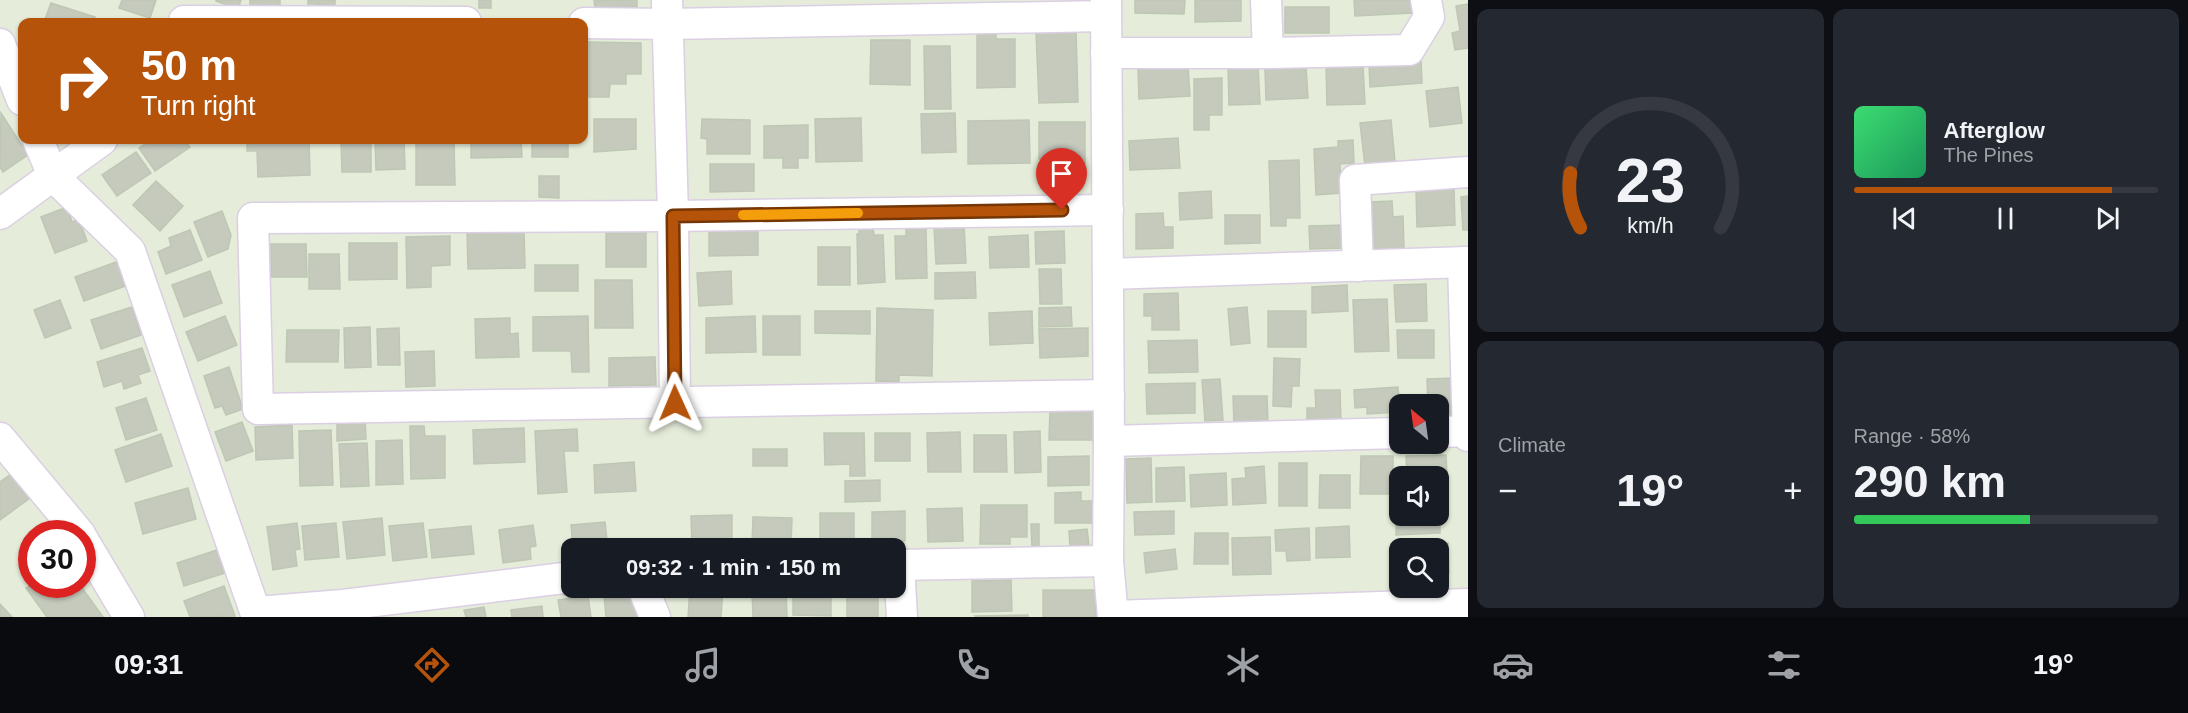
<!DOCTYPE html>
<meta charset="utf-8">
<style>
body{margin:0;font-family:Arial,sans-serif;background:#242831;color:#f1f3f6;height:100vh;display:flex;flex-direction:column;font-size:22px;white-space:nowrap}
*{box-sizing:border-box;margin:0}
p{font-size:20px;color:#9ea1a6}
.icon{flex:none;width:33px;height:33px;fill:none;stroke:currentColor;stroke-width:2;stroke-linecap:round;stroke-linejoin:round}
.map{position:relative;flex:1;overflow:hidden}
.sheet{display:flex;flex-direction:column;gap:9px;padding:9px;background:#0d0f14;width:720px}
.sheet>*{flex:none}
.banner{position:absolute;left:18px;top:18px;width:570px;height:126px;border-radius:12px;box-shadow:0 2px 4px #0004;background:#b45309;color:#fff;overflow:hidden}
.needle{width:39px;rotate:331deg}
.controls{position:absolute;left:1389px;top:394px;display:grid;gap:12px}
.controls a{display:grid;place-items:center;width:60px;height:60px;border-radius:12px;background:#171b24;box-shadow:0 2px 4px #0004;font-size:30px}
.speed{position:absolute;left:18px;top:520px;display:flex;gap:12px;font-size:30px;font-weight:700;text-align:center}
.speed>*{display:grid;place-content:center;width:78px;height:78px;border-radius:50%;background:#171b24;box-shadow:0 2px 4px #0004;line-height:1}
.speed .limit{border:9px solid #d22;background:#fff;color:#111}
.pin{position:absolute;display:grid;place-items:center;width:51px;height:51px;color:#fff;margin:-62px -26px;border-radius:50% 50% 50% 0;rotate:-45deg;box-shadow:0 0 6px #0007}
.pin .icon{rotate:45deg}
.me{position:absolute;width:66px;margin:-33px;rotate:359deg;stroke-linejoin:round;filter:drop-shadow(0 0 4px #0008)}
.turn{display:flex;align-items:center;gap:21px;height:126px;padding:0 24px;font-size:27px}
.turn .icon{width:78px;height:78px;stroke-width:2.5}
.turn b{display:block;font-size:42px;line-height:51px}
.big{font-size:45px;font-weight:700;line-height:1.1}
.sheet .tile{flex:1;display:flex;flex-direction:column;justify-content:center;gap:9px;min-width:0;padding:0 21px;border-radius:12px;background:#242831}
.sheet .dial{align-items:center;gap:0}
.dial svg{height:156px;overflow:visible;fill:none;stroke:#363941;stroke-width:7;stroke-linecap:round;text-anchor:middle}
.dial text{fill:#f1f3f6;stroke:none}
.song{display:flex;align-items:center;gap:18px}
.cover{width:72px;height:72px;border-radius:9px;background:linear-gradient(135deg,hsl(140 70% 55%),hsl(150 70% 35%))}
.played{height:6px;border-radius:3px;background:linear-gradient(90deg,#b45309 85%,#363941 85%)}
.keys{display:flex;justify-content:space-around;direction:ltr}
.heat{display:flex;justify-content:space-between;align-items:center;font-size:33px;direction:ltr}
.charge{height:9px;border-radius:4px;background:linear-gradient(90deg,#34c759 58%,#363941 0)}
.sheet .tiles{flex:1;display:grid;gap:9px;grid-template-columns:repeat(2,1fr)}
.trip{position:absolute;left:561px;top:538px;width:345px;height:60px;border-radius:12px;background:#171b24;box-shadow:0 2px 4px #0004;font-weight:700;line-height:60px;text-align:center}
.menu{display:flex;height:96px;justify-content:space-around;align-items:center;background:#090b0e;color:#9ea1a6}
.menu .icon{width:42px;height:42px}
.menu .on{color:#b45309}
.menu b{font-size:27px;color:#f1f3f6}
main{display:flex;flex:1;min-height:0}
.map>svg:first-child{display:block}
.building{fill:#c5cabd;stroke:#bec7b4;stroke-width:1.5}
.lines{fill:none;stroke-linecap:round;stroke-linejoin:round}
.minor-casing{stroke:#dbcfe3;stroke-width:33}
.minor{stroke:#fff;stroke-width:30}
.route-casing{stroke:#753606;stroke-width:15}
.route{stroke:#b45309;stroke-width:10}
.slow{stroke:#f59e0b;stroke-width:10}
</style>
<main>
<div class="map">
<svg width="1468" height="617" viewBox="0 0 1468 617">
<rect width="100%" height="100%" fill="#e5ecda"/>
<g class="building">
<polygon points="122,0 156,0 150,18 119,8"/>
<polygon points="216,0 241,0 238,9 216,1"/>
<rect x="250" y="0" width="30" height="6"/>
<polygon points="308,0 335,0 335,11 318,11 318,4 308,4"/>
<rect x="479" y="0" width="12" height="8"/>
<polygon points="594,0 637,0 637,7 595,8"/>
<polygon points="1135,0 1185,0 1184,14 1135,13"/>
<polygon points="1195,0 1241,0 1241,21 1195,22"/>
<polygon points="1354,0 1413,0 1413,13 1355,16"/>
<polygon points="51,3 95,17 93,22 44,22"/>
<polygon points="1468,4 1468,48 1455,50 1452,33 1460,31 1456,6"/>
<rect x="1285" y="7" width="44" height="26"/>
<polygon points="1076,30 1078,102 1039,103 1036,31"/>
<polygon points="977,34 996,34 996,39 1015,39 1015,87 977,88"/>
<polygon points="871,40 910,40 910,85 870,84"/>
<polygon points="589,42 641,43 641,74 626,74 626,84 610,84 609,97 589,97"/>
<polygon points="924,46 950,46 951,109 925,109"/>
<polygon points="1421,60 1422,83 1370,87 1369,64"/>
<polygon points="1258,65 1260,104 1229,105 1228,66"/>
<polygon points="1188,66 1190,96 1139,99 1138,69"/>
<polygon points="1363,66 1365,104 1327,105 1326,67"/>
<polygon points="1306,67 1308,98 1266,100 1265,69"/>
<polygon points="1222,78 1222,115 1209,115 1209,130 1194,130 1194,79"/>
<polygon points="1458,87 1462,123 1430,127 1426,91"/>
<polygon points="1,113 28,155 3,172 0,167"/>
<polygon points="955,113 956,152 922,153 921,114"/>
<polygon points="861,118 862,161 816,162 815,119"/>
<polygon points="594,119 636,119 636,149 594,152"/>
<polygon points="702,119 750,120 750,154 707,154 707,139 701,138"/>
<polygon points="1029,120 1030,163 968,164 968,121"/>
<polygon points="1391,120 1395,162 1365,166 1360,123"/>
<polygon points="1039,122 1085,122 1085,163 1069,163 1069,158 1039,159"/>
<polygon points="808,125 808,158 798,158 798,168 783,168 783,158 764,158 764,126"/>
<polygon points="1178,138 1180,168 1130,170 1129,141"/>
<polygon points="152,140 184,140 190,147 155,171 139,148"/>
<polygon points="247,140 309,140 310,175 258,177 257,151 247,151"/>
<polygon points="341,140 371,140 371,172 342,172"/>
<polygon points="375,140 404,140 405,169 376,170"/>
<polygon points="416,140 454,140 455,185 416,185"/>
<polygon points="471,140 521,140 522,157 471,158"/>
<rect x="532" y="140" width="36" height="17"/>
<polygon points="1353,140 1354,163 1340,164 1341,193 1316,195 1314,149 1338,147 1338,141"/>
<polygon points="136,152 151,173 117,196 102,175"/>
<polygon points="1299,160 1300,218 1286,218 1286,226 1271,226 1269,161"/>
<polygon points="710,164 754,164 754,191 710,192"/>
<polygon points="539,176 559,176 559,198 539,197"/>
<polygon points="156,181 183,206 160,231 133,205"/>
<polygon points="1454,189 1455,225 1417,227 1416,190"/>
<polygon points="1211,191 1212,218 1180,220 1179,193"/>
<polygon points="1468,196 1468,230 1463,230 1461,197"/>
<polygon points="1392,201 1393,217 1403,216 1404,248 1372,249 1370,202"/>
<polygon points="67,207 72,222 79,219 87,241 55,253 41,217"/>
<polygon points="222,211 231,235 228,249 208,257 194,222"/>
<polygon points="1163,213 1164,227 1173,227 1173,248 1136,249 1136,214"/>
<polygon points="1225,215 1260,215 1260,243 1225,244"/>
<polygon points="964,225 966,263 936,264 934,226"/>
<polygon points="1344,225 1345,248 1310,249 1309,226"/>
<polygon points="873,227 874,235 883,235 885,282 858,284 857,234 859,234 859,228"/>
<polygon points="758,228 758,255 709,256 709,229"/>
<polygon points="906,228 926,228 927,278 896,279 895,236 906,236"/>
<polygon points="190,230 202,260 166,274 158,252 171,246 169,238"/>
<polygon points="524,231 525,268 468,269 467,233"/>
<polygon points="1064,231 1065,263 1036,264 1035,232"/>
<rect x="606" y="233" width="40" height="34"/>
<polygon points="1028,235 1029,267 990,268 989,237"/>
<polygon points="450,236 450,265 431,266 431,287 407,288 406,237"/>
<polygon points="349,243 397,243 397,279 349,280"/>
<polygon points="271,244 306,244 307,277 271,277"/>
<rect x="818" y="247" width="32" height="38"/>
<polygon points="309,254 339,254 340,289 309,289"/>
<polygon points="119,261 128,285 84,301 75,277"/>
<rect x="535" y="265" width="43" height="26"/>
<polygon points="1039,269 1061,269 1062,304 1040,304"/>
<polygon points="210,271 222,303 184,317 172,285"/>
<polygon points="731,271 732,304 699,306 697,273"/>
<polygon points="975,272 976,298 935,299 935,273"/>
<polygon points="595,280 632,280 633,328 595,328"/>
<polygon points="1426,284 1427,321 1396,322 1394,285"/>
<polygon points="1347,285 1348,311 1312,313 1312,287"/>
<polygon points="1178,293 1179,330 1152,330 1152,316 1144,316 1144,294"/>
<polygon points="1387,299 1389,351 1355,352 1353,300"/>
<polygon points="60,300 71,328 45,338 34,310"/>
<polygon points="132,307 141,335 101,349 91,320"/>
<polygon points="1071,307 1072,326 1039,327 1039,308"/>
<polygon points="1247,307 1250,343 1231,345 1228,309"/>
<polygon points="877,308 933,310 932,376 899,375 899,382 876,381"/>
<polygon points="815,311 870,311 870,334 815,333"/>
<polygon points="1032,311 1033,343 990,345 989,313"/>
<rect x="1268" y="311" width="38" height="36"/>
<polygon points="225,316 237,345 198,361 186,332"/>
<polygon points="588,316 589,372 572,372 571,351 533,351 533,317"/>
<polygon points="755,316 756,352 706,353 706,318"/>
<rect x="763" y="316" width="37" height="39"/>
<polygon points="510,318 510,334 518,333 519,357 476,358 475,319"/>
<polygon points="370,327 371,367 345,368 344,328"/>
<polygon points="399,328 400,365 378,365 377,329"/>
<polygon points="1088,328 1088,356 1040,358 1039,329"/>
<polygon points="287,330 339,330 338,362 286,362"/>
<polygon points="1397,330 1434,330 1434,358 1398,358"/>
<polygon points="1197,340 1198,372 1149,373 1148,341"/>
<polygon points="142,348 150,371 138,375 141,383 124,389 122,381 104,387 97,362"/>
<polygon points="434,351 435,386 406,387 405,352"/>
<polygon points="655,357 656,385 609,386 609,358"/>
<polygon points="1274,358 1300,359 1299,386 1292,386 1291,407 1273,406"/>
<polygon points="229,367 243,409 226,415 222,406 215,408 204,376"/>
<polygon points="1454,378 1455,418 1438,418 1438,405 1428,405 1427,379"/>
<polygon points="1220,379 1223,420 1205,421 1202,380"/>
<polygon points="1195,383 1195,413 1147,414 1146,384"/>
<polygon points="1398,387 1400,412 1367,414 1367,407 1355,408 1354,390"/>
<polygon points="1315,390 1340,390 1341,422 1316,423 1316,419 1307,419 1307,408 1316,408"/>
<polygon points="1233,396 1267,396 1268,424 1234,424"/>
<polygon points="146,398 157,430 126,440 116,408"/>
<polygon points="1050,409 1093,409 1093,440 1049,440"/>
<polygon points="365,418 366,439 337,441 337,420"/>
<polygon points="242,422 253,451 226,461 215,432"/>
<polygon points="292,425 293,458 256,460 255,427"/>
<polygon points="410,426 424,426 425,436 445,436 445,478 411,479"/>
<polygon points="524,428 525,462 474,464 473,430"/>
<polygon points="577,429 578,451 564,451 567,492 538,494 535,431"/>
<polygon points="331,430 333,485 300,486 299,431"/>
<polygon points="1040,431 1041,472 1015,473 1014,432"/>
<polygon points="960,432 961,472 928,472 927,433"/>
<polygon points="824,433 864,433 865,476 850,476 850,464 825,465"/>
<rect x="875" y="433" width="35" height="28"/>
<polygon points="161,434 172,466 126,482 115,450"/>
<polygon points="974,435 1006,435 1007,472 974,472"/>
<polygon points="402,440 403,484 376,485 376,441"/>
<polygon points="367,443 369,486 341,487 339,444"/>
<rect x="753" y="449" width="34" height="17"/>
<polygon points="1446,455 1447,474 1442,483 1438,484 1438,477 1407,477 1406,456"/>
<polygon points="1089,456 1089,485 1048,486 1048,457"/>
<polygon points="1361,456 1393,456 1393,494 1360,494"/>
<polygon points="1151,458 1152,502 1127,503 1126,459"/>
<polygon points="634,462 636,491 595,493 594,465"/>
<rect x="1279" y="463" width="28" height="43"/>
<polygon points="1264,466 1266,503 1233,505 1232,479 1246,478 1245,468"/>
<polygon points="1184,467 1185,501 1156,502 1156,468"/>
<polygon points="1226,473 1227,505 1191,507 1190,475"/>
<polygon points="11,474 30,498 0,520 0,482"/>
<polygon points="1320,475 1350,475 1350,508 1319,508"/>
<polygon points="880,480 880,501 845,502 845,481"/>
<polygon points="188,488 196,519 143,534 135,503"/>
<polygon points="1081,492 1081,501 1096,501 1096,523 1055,523 1055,493"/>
<polygon points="981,505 1027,505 1027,537 1010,537 1010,544 980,544"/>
<polygon points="1396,505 1400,505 1400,516 1438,516 1440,505 1440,533 1396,535"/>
<polygon points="962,508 963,541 928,542 927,509"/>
<polygon points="905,511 905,541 872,541 872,512"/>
<polygon points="1174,511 1174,534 1135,535 1134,512"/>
<polygon points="820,513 854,513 854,546 838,546 838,541 820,541"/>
<polygon points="732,515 732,544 692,545 691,516"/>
<polygon points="753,517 792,518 791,546 752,545"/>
<polygon points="382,518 385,555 347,559 343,522"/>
<polygon points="605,522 608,549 573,549 571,525"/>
<polygon points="297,523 300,549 295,550 297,566 273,570 267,527"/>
<polygon points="336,523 339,557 305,560 302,526"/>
<polygon points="423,523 427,557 393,561 389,526"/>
<polygon points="1031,524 1039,524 1039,548 1032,549"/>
<polygon points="533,525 536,546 530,547 531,559 503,563 499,530"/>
<polygon points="471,526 474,554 432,558 429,530"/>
<polygon points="1349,526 1350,557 1316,558 1316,528"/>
<polygon points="1309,528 1310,560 1287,561 1286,551 1276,551 1275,530"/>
<polygon points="1087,529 1089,545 1070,547 1069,531"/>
<polygon points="1195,533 1228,533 1228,564 1194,564"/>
<polygon points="1270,537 1271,574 1233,575 1232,538"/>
<polygon points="1448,543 1449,573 1438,573 1438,549 1402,549 1402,544"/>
<polygon points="1175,549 1177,569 1146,573 1144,553"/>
<polygon points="217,550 225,573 184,586 177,563"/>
<polygon points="1011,580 1012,611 972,612 972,581"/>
<polygon points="32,585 80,585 103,617 47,617 26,588"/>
<polygon points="224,586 235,616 190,617 184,601"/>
<polygon points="690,588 723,588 721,617 688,617"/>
<polygon points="793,588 831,589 831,616 793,615"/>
<polygon points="1043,590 1095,590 1096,617 1043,617"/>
<polygon points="752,591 786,591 787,617 753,617"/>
<rect x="847" y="591" width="31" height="26"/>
<polygon points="635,592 637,617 606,617 604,595"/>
<polygon points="588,596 591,617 561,617 558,600"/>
<polygon points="0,604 12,617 0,617"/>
<polygon points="542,606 543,617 512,617 511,610"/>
<polygon points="484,607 486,617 466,617 464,610"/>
<polygon points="1028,615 1028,617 976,617 975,616"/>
</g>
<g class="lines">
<g class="minor-casing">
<g id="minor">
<polyline points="667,0 673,216 675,403"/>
<polyline points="1106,0 1109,441 1108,561 1113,617"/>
<polyline points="1266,0 1268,53"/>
<polyline points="184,21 466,22"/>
<polyline points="584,23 667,24 1106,16"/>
<polyline points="0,44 22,100"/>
<polyline points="1106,53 1268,53 1409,50 1429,17 1426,0"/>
<polyline points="38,140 53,176 130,251 257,617"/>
<polyline points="1108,210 673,216 253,218 258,409 1109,395"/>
<polyline points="0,214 102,140"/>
<polyline points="1463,262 1468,436"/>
<polyline points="1358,266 1355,180 1468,172"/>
<polyline points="1108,274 1468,262"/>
<polyline points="1438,432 1468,431"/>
<polyline points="0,438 80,534"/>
<polyline points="1109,441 1400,433"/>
<polyline points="82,538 129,617"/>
<polyline points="896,565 1108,561"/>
<polyline points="899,565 902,617"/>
<polyline points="643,588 655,617"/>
<polyline points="257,612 343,605 572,577"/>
<polyline points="1113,616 1468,604"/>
</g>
</g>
<use href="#minor" class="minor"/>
</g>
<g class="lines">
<g class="route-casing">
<polyline id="route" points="675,403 673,216 1062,210"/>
</g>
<use href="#route" class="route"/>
<polyline class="slow" points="743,215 858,213"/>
</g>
</svg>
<div class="controls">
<a><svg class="needle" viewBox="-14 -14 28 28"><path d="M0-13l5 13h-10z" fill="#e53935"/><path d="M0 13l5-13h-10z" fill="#9ea1a6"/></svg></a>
<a><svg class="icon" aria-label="sound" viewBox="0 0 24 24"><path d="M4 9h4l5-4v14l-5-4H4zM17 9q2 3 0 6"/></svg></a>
<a><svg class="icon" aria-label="search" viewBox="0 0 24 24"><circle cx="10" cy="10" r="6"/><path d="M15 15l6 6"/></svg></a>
</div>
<div class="speed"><div class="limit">30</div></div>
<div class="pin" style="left:1062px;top:210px;background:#d93025"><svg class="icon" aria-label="arrive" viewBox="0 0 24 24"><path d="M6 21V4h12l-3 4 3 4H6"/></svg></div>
<svg class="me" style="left:675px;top:403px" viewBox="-20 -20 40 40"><path d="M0-17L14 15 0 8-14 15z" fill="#b45309" stroke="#fff" stroke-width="4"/></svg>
<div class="trip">09:32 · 1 min · 150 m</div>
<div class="banner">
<div class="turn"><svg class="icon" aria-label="right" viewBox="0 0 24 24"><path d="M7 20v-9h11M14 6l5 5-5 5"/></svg><div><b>50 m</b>Turn right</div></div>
</div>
</div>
<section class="sheet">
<div class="tiles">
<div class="tile dial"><svg viewBox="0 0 100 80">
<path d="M14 69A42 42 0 1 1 86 69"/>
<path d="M14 69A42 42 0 0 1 9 41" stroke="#b45309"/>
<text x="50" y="56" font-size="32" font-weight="700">23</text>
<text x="50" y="72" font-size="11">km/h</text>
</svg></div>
<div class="tile">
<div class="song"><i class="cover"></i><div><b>Afterglow</b><p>The Pines</p></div></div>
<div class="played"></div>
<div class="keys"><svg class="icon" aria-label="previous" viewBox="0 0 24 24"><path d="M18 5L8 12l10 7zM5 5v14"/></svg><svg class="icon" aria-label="pause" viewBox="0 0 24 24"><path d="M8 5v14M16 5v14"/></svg><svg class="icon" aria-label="next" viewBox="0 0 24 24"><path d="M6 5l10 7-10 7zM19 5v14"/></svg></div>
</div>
<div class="tile"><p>Climate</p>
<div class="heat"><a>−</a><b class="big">19°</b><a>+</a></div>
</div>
<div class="tile"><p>Range · 58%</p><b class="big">290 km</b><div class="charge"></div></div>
</div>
</section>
</main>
<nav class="menu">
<b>09:31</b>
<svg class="icon on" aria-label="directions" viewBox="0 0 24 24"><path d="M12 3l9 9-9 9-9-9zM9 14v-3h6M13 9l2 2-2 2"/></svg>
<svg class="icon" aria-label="music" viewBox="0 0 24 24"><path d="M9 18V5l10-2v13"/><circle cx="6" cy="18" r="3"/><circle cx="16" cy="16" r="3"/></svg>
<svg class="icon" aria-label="phone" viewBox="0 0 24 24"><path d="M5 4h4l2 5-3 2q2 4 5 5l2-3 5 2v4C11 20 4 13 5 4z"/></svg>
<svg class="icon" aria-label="climate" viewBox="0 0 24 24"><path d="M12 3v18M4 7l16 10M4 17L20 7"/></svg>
<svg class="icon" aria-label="car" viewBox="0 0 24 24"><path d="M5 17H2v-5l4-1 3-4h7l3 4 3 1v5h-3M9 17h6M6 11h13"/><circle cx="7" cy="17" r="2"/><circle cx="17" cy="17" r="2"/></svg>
<svg class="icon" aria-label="filters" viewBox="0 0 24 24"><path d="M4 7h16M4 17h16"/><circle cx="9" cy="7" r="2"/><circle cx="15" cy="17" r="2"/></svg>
<b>19°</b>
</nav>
